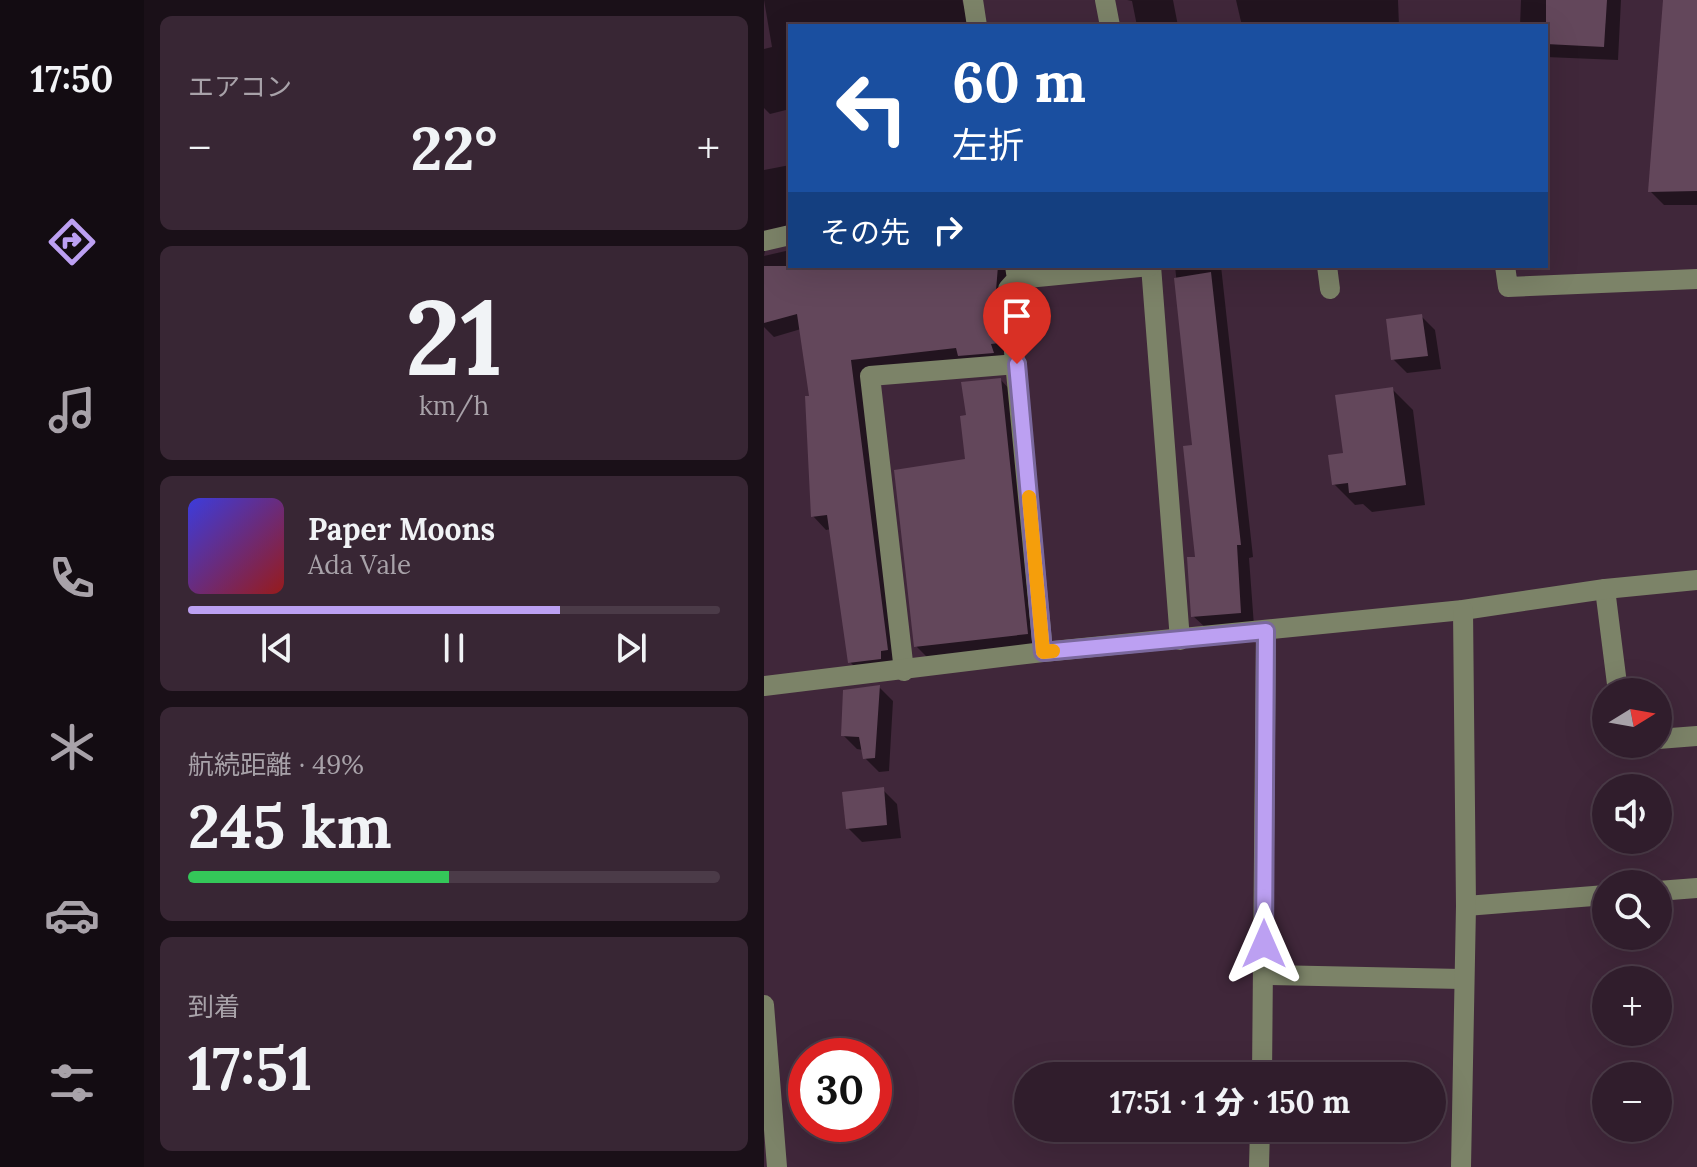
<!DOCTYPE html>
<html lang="ja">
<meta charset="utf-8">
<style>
body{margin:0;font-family:Lora,"Noto Sans JP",serif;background:#382634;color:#f1f3f6;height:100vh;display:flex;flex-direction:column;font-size:30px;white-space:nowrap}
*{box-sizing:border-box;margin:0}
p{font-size:26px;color:#a8a2a9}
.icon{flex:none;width:44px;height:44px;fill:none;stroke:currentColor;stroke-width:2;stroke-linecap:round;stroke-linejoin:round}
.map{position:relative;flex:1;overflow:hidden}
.sheet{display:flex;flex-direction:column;gap:16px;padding:16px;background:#1a1018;width:620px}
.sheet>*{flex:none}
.banner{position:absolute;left:24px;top:24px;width:760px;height:244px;border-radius:0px;box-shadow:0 8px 32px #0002,0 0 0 2px #4b3b48;background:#1a4fa0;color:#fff;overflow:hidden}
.needle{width:52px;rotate:79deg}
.tools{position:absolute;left:828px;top:678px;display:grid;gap:16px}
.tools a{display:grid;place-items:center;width:80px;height:80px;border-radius:50%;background:#301d2c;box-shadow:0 8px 32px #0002,0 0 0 2px #4b3b48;font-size:40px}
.speed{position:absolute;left:24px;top:1038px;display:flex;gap:16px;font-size:40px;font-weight:700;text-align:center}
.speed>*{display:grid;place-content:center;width:104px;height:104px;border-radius:50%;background:#301d2c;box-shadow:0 8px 32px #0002,0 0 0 2px #4b3b48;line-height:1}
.speed .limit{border:12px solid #d22;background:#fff;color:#111}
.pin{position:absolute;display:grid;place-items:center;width:68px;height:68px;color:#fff;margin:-82px -34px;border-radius:50% 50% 50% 0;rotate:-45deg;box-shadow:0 0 8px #0007}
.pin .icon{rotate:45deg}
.me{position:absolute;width:88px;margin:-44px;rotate:0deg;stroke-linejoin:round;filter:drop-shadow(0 0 6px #0008)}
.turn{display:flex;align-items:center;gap:28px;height:168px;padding:0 32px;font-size:36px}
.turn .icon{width:104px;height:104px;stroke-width:2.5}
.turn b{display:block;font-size:56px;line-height:68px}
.then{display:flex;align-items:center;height:76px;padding:0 32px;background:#0003;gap:16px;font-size:30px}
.big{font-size:60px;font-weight:800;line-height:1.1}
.sheet .widget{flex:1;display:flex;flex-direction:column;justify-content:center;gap:12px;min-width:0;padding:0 28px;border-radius:12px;background:#382634}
.sheet .dial{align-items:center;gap:0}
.dial b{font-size:104px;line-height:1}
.song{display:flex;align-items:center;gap:24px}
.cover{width:96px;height:96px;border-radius:12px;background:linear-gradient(135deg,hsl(240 70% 55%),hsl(0 70% 35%))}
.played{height:8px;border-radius:4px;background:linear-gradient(90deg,#bca0f2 70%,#4b3b48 70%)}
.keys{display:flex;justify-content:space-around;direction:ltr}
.heat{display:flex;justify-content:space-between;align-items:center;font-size:44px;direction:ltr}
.charge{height:12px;border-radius:6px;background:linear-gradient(90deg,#34c759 49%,#4b3b48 0)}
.trip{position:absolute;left:250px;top:1062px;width:432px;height:80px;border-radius:40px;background:#301d2c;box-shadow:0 8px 32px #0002,0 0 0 2px #4b3b48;font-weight:800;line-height:80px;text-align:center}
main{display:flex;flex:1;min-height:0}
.dock{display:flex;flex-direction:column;width:144px;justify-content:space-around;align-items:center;background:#130c12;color:#a8a2a9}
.dock .icon{width:56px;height:56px}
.dock .selected{color:#bca0f2}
.dock b{font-size:36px;color:#f1f3f6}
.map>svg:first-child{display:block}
.shadow{fill:#0007}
.building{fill:#63475b}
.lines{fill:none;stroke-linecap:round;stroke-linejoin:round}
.minor{stroke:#7c8368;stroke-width:20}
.route-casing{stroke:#7a689d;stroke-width:20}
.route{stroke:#bca0f2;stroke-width:14}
.slow{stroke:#f59e0b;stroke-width:14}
</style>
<main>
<nav class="dock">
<b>17:50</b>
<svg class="icon selected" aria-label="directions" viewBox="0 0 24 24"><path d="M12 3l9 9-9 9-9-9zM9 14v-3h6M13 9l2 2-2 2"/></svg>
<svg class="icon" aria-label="music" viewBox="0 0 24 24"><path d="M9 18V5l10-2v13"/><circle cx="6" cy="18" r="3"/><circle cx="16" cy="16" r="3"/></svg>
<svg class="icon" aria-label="phone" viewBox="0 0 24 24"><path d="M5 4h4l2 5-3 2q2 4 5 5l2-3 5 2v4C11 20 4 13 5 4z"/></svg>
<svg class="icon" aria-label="climate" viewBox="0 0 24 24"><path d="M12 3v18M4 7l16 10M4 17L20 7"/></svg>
<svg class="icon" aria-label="car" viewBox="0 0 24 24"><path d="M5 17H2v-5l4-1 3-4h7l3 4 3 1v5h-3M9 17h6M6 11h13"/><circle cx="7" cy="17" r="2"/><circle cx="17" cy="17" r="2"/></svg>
<svg class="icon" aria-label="filters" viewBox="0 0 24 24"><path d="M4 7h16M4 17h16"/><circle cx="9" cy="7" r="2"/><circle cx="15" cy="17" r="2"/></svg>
</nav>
<section class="sheet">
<div class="widget"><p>エアコン</p>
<div class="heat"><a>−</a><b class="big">22°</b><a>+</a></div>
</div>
<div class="widget dial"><b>21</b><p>km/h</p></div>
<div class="widget">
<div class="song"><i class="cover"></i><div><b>Paper Moons</b><p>Ada Vale</p></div></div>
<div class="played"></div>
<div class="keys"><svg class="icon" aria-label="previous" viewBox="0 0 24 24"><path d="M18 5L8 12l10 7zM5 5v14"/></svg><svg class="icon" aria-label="pause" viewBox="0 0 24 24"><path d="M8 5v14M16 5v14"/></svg><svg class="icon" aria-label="next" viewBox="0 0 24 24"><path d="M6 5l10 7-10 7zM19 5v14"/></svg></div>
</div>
<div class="widget"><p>航続距離 · 49%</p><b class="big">245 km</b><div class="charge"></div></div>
<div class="widget"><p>到着</p><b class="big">17:51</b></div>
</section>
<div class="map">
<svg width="933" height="1167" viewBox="0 0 933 1167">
<rect width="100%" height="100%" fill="#40273a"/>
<g class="shadow">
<polygon points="0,0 198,0 206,26 26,26 26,137 22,110 6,114 0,108 0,49 8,47"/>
<polygon points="363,0 409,0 414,26 373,26 368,1"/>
<polygon points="472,0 634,0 635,26 478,26"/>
<polygon points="757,0 857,0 854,60 782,57 782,26 756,26"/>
<polygon points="901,0 933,0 933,205 900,205 886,191"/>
<polygon points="26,165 26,238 1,250 0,256 26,250 26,266 252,266 249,356 99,373 137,663 99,675 86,662 67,529 62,530 49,516 47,398 37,329 10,337 0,327 0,170"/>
<polygon points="411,266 457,266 489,557 485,558 490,626 443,629 429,616 433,558 430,447"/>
<polygon points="657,316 671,330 677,369 643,373 629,359"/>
<polygon points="237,380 248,392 275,645 164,658 152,646 203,461 205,417"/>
<polygon points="628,389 649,410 661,505 608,512 599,504 591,505 570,484 581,455"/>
<polygon points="115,687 129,701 125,771 115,772 101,758 99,750 93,749 79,735"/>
<polygon points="119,790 133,804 137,838 98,842 84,828"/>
</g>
<g class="building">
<polygon points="782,0 843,0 840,47 782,44"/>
<polygon points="899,0 933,0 933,191 884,192"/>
<polygon points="0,266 234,266 231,303 236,343 227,344 230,353 194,356 192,348 87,360 124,650 117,651 117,659 84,663 63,515 47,517 41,396 45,396 33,314 0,323"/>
<polygon points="447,272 477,545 473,545 477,613 427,617 423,557 431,557 419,446 428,445 410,278"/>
<polygon points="658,314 664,356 627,360 622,319"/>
<polygon points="237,378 264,634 150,647 130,470 201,459 196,416 202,415 197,382"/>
<polygon points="629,387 642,485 585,493 584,483 568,485 564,455 579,453 571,395"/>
<polygon points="116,685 111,758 99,759 95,737 77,736 79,690"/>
<polygon points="120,787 123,825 82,829 78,792"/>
</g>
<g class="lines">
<g class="minor">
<polyline points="209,0 213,26"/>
<polyline points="341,0 346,26"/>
<polyline points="0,241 26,235"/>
<polyline points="251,266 253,279 244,289 279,652"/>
<polyline points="387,266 416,640"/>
<polyline points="563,266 566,289"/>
<polyline points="741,266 744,287 933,279"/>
<polyline points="253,279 386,266"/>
<polyline points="841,589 854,692"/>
<polyline points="140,671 106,376 253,364"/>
<polyline points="0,686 279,652 699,610 841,589 933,580"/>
<polyline points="894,739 933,736"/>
<polyline points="894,891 933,888"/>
<polyline points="702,906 842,895"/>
<polyline points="500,975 698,979"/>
<polyline points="0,1005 13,1167"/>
<polyline points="498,1076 502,631"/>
<polyline points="495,1167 496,1128"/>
<polyline points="697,1167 702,906 699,610"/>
</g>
</g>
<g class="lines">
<g class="route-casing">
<polyline id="route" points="253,364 279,652 502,631 500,944"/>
</g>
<use href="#route" class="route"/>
<polyline class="slow" points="265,497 279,652 289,651"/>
</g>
</svg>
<div class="tools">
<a><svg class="needle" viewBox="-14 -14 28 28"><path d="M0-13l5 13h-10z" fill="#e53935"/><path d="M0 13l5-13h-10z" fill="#a8a2a9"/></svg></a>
<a><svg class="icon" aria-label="sound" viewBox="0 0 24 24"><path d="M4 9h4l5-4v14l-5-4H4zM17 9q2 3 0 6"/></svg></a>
<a><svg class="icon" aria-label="search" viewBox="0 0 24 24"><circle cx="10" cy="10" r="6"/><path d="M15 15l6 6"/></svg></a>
<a>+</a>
<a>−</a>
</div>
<div class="speed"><div class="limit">30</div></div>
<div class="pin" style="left:253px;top:364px;background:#d93025"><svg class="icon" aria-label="arrive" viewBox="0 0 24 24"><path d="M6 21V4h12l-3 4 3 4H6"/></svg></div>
<svg class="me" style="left:500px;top:944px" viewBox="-20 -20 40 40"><path d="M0-17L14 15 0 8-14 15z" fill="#bca0f2" stroke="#fff" stroke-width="4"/></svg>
<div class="trip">17:51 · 1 分 · 150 m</div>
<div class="banner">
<div class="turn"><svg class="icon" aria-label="left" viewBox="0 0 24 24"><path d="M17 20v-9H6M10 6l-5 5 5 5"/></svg><div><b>60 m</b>左折</div></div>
<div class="then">その先<svg class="icon" aria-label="right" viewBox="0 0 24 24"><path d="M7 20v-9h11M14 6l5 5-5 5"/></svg></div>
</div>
</div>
</main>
